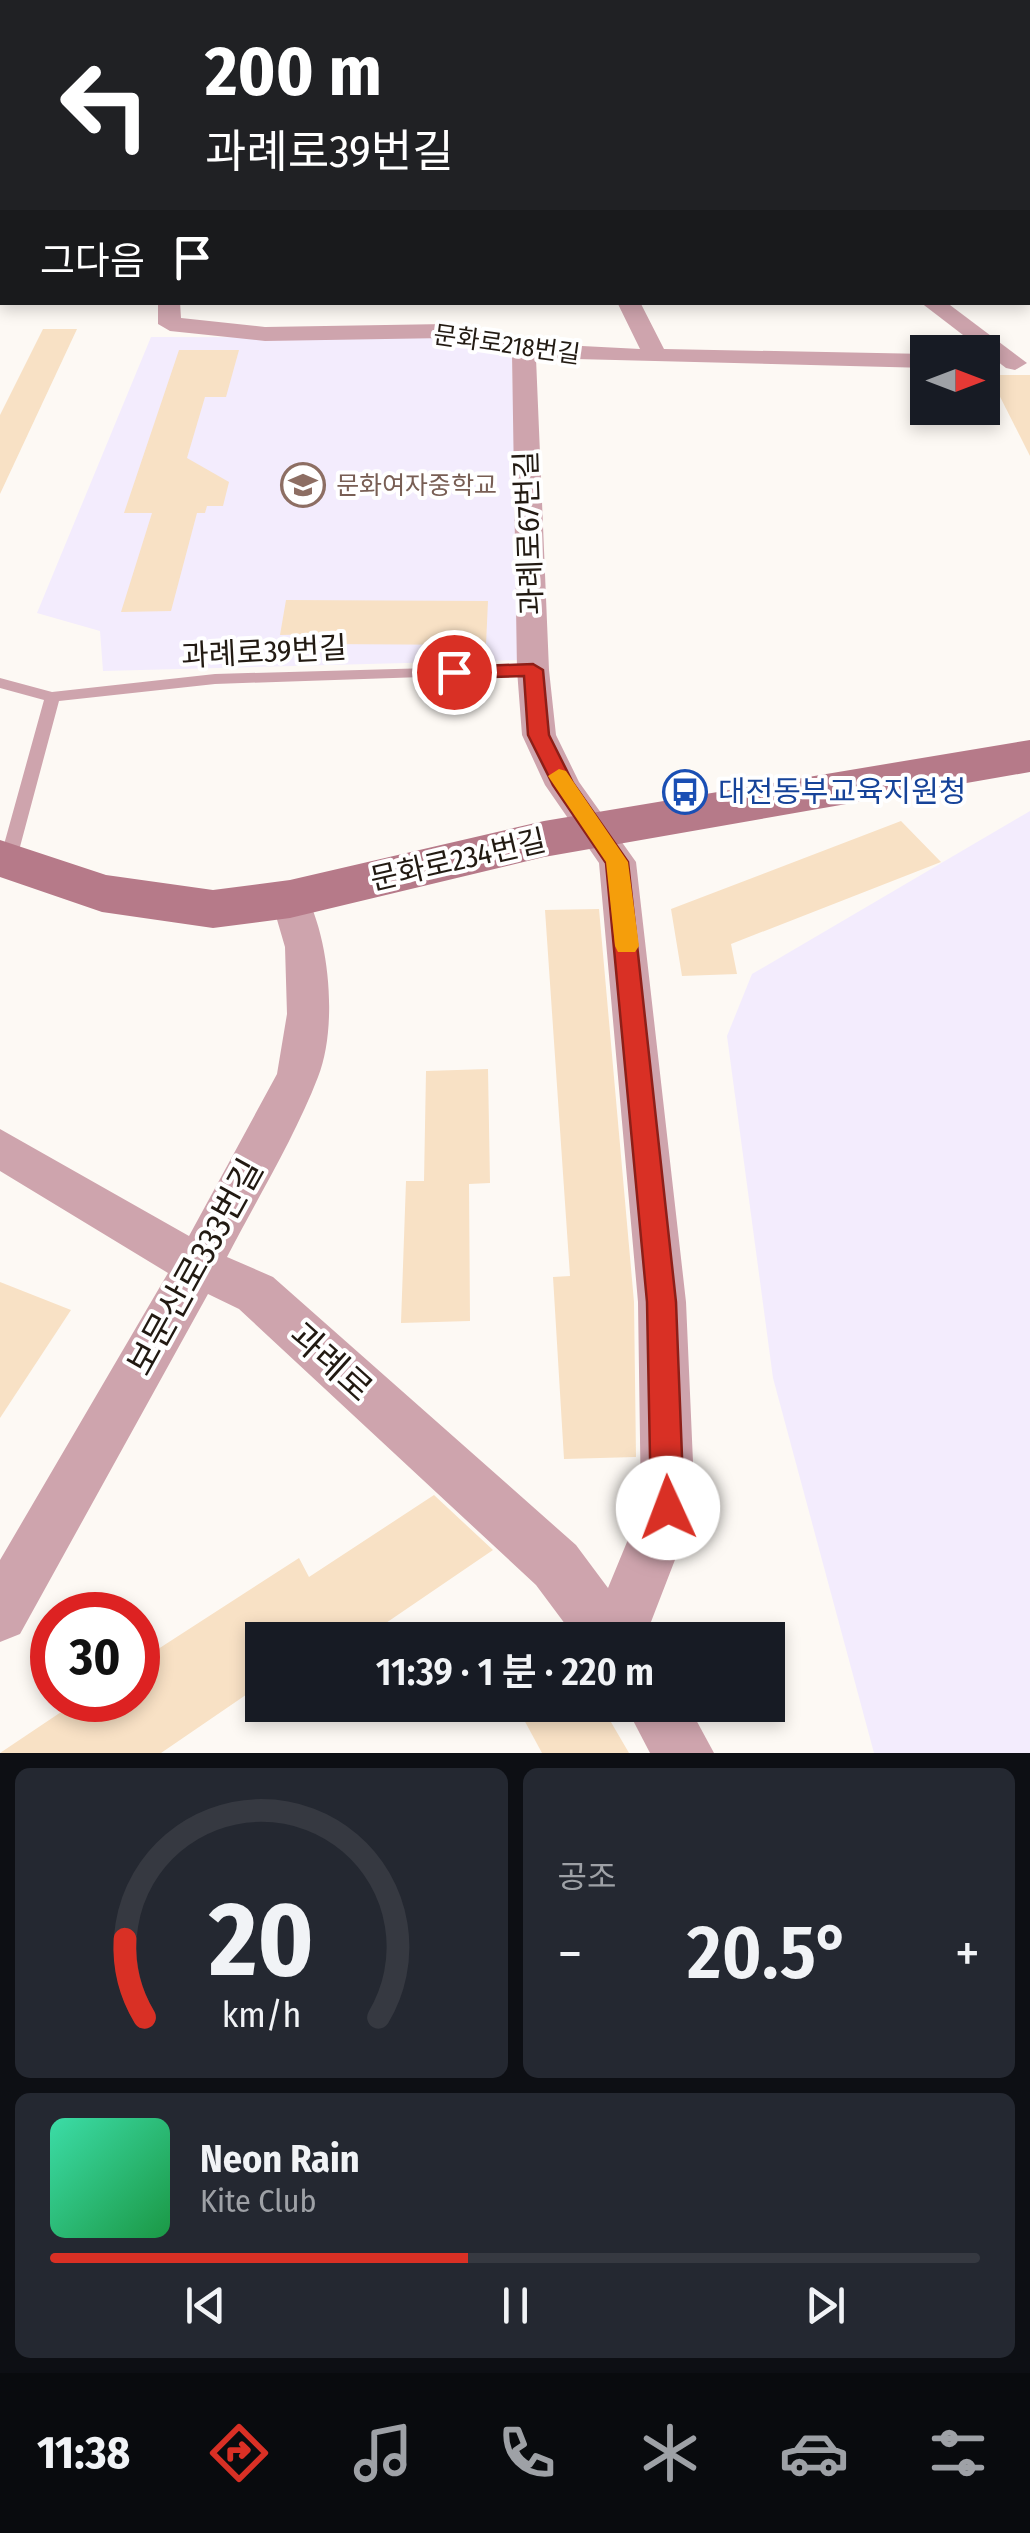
<!DOCTYPE html>
<html lang="ko">
<meta charset="utf-8">
<style>
body{margin:0;font-family:"Fira Sans Condensed","Noto Sans KR",sans-serif;background:#242831;color:#f1f3f6;height:100vh;display:flex;flex-direction:column;font-size:38px;white-space:nowrap}
*{box-sizing:border-box;margin:0}
p{font-size:32px;color:#9ea1a6}
.icon{flex:none;width:55px;height:55px;fill:none;stroke:currentColor;stroke-width:2;stroke-linecap:round;stroke-linejoin:round}
.map{position:relative;height:1753px;overflow:hidden}
.drawer{display:flex;flex-direction:column;gap:15px;padding:15px;background:#0d0f14;flex:1}
.drawer>*{flex:none}
.hud{position:absolute;left:0px;top:0px;width:1030px;height:305px;box-shadow:0 5px 15px #0003;background:#202124;color:#fff;overflow:hidden}
.needle{width:65px;rotate:90deg}
.controls{position:absolute;left:910px;top:335px;display:grid;gap:20px}
.controls a{display:grid;place-items:center;width:90px;height:90px;border-radius:0px;background:#171b24;box-shadow:0 5px 15px #0003;font-size:50px}
.speed{position:absolute;left:30px;top:1592px;display:flex;gap:20px;font-size:50px;font-weight:700;text-align:center}
.speed>*{display:grid;place-content:center;width:130px;height:130px;border-radius:50%;background:#171b24;box-shadow:0 5px 15px #0003;line-height:1}
.speed .limit{border:15px solid #d22;background:#fff;color:#111}
.pin{position:absolute;display:grid;place-items:center;width:85px;height:85px;color:#fff;margin:-42px;border:5px solid #fff;border-radius:50%;box-shadow:0 2px 10px #0007}
.me{position:absolute;width:110px;margin:-55px;rotate:358deg;stroke-linejoin:round;filter:drop-shadow(0 0 8px #0008)}
.turn{display:flex;align-items:center;gap:35px;height:210px;padding:0 40px;font-size:45px}
.turn .icon{width:130px;height:130px;stroke-width:2.5}
.turn b{display:block;font-size:70px;line-height:85px}
.then{display:flex;align-items:center;height:95px;padding:0 40px;background:#0003;gap:20px;font-size:38px}
.big{font-size:75px;font-weight:600;line-height:1.1}
.drawer .widget{flex:1;display:flex;flex-direction:column;justify-content:center;gap:15px;min-width:0;padding:0 35px;border-radius:15px;background:#242831}
.drawer .dial{align-items:center;gap:0}
.dial svg{height:260px;overflow:visible;fill:none;stroke:#363941;stroke-width:7;stroke-linecap:round;text-anchor:middle}
.dial text{fill:#f1f3f6;stroke:none}
.song{display:flex;align-items:center;gap:30px}
.cover{width:120px;height:120px;border-radius:15px;background:linear-gradient(135deg,hsl(160 70% 55%),hsl(140 70% 35%))}
.played{height:10px;border-radius:5px;background:linear-gradient(90deg,#d93025 45%,#363941 45%)}
.keys{display:flex;justify-content:space-around;direction:ltr}
.heat{display:flex;justify-content:space-between;align-items:center;font-size:55px;direction:ltr}
.drawer .tiles{flex:1;display:grid;gap:15px;grid-template-columns:1fr 1fr}
.widget:last-child{grid-column:span 2}
.trip{position:absolute;left:245px;top:1622px;width:540px;height:100px;border-radius:0px;background:#171b24;box-shadow:0 5px 15px #0003;font-weight:600;line-height:100px;text-align:center}
.tab-bar{display:flex;height:160px;justify-content:space-around;align-items:center;background:#090b0e;color:#9ea1a6}
.tab-bar .icon{width:70px;height:70px}
.tab-bar .selected{color:#d93025}
.tab-bar b{font-size:45px;color:#f1f3f6}
.map>svg:first-child{display:block}
.education{fill:#f3ecfd}
.building{fill:#f8e1c5}
.lines{fill:none;stroke-linecap:round;stroke-linejoin:round}
.lane{fill:#cea4ad;fill-rule:evenodd}
.street{fill:#cea4ad;fill-rule:evenodd}
.secondary{fill:#b67a89;fill-rule:evenodd}
.primary{fill:#a35c6f;fill-rule:evenodd}
.route{fill:#d93025;stroke:#8d1f18;stroke-width:2.5}
.slow{fill:#f59e0b}
.labels{text-anchor:middle;stroke-width:8;stroke-linejoin:round;paint-order:stroke}
.far-street-label{font-size:25px;fill:#221a12;stroke:#fff}
.far-education-label{font-size:25px;fill:#785e54;stroke:#fff;text-anchor:start}
.street-label{font-size:30px;fill:#221a12;stroke:#fff}
.transit-label{font-size:30px;fill:#164399;stroke:#fff;text-anchor:start}
.near-street-label{font-size:35px;fill:#221a12;stroke:#fff}
</style>
<div class="map">
<svg width="1030" height="1753" viewBox="0 0 1030 1753">
<rect width="100%" height="100%" fill="#fdf9f4"/>
<g class="education">
<polygon points="151,337 436,338 512,357 520,660 103,671 100,631 37,613"/>
<polygon points="1030,811 1030,1753 874,1753 773,1378 727,1036 752,974"/>
</g>
<g class="building">
<polygon points="43,329 77,329 0,494 0,415"/>
<polygon points="179,350 239,350 226,397 205,397 187,458 229,482 223,506 207,506 205,513 197,513 171,611 121,612 152,513 124,513"/>
<polygon points="989,375 1030,375 1030,456"/>
<polygon points="286,600 488,601 486,645 322,644 324,634 280,635"/>
<polygon points="901,821 941,862 731,944 737,974 682,976 671,909"/>
<polygon points="599,909 634,1302 636,1457 564,1459 553,1277 570,1276 545,910"/>
<polygon points="488,1069 490,1183 469,1184 470,1321 401,1323 406,1181 424,1181 426,1071"/>
<polygon points="0,1282 71,1310 0,1418"/>
<polygon points="434,1495 493,1550 361,1640 262,1640 262,1684 161,1753 0,1753 79,1700 138,1700 138,1662 299,1558 309,1577"/>
<polygon points="516,1705 601,1705 629,1753 542,1753"/>
</g>
<g class="lines">
<g class="lane">
<polygon points="62,0 69,0 70,2 64,2"/>
<polygon points="533,665 538,667 541,670 538,673 215,684 59,701 17,858 8,864 0,859 44,700 0,688 0,678 52,692 215,674"/>
</g>
<g class="street">
<polygon points="344,0 390,0 391,2 345,2"/>
<rect x="0" y="16" width="2" height="10"/>
<rect x="1028" y="91" width="2" height="10"/>
<path d="M 158,302 L 180,302 L 181,318 L 265,327 L 446,324 L 524,343 L 640,349 L 617,302 L 640,302 L 664,349 L 928,354 L 928,368 L 536,358 L 549,670 L 556,735 L 579,782 L 636,862 L 686,1302 L 695,1508 L 644,1640 L 577,1640 L 536,1585 L 239,1309 L 208,1294 L 20,1634 L 0,1642 L 0,1560 L 168,1273 L 0,1171 L 0,1129 L 189,1236 L 277,1074 L 287,1014 L 285,947 L 271,899 L 277,889 L 290,885 L 303,889 C 330,936 338,1027 318,1077 C 295,1137 257,1199 227,1257 L 273,1277 L 576,1545 L 608,1588 L 641,1508 L 638,1302 L 599,863 L 545,785 L 522,735 L 517,670 L 512,354 L 446,338 L 265,341 L 170,331 L 158,324 Z"/>
<polygon points="920,302 946,302 1027,363 1015,370 1006,368"/>
<polygon points="625,1705 688,1705 714,1753 650,1753"/>
</g>
<g class="secondary">
<rect x="1028" y="234" width="2" height="18"/>
<rect x="0" y="281" width="2" height="18"/>
<polygon points="1030,740 1030,772 544,857 290,918 213,928 102,912 0,877 0,840 106,875 213,890 290,880 544,821"/>
</g>
<g class="primary">
<polygon points="629,0 654,0 655,2 631,2"/>
<rect x="1028" y="221" width="2" height="20"/>
</g>
</g>
<polygon class="route" points="533,664 543,670 549,735 573,783 628,862 676,1302 684,1508 679,1520 668,1525 656,1520 651,1508 647,1302 606,863 553,785 528,735 524,676 454,678 444,672 454,667"/>
<polygon class="slow" points="559,769 566,771 628,862 639,946 635,952 618,952 615,946 606,862 548,776"/>
<defs>
<g id="school-ring" transform="scale(2.25)"><circle r="9.5" fill="#fff" stroke="#8d6e63" stroke-width="1.5"/><path d="M0-5L7-2L0 1L-7-2ZM-4 1L0 2.5L4 1V4Q0 6-4 4Z" fill="#8d6e63"/></g>
<g id="bus-ring" transform="scale(2.25)"><circle r="9.5" fill="#fff" stroke="#1a4fb4" stroke-width="1.5"/><path d="M-5-6H5V4H4V6H2V4H-2V6H-4V4H-5ZM-3.5-4V0h7V-4ZM-3.5 1.2v1.5H-2V1.2ZM2 1.2v1.5H3.5V1.2Z" fill="#1a4fb4"/></g>
</defs>
<g fill-rule="evenodd">
<use href="#school-ring" x="303" y="485"/>
<use href="#bus-ring" x="685" y="792"/>
</g>
<g class="labels">
<g class="far-street-label">
<text transform="translate(507 344) rotate(8)" y="9">문화로218번길</text>
</g>
<g class="far-education-label">
<text x="336" y="494">문화여자중학교</text>
</g>
<g class="street-label">
<text transform="translate(529 533) rotate(-92)" y="10">과례로67번길</text>
<text transform="translate(264 652) rotate(-3)" y="10">과례로39번길</text>
<text transform="translate(458 860) rotate(-13)" y="10">문화로234번길</text>
</g>
<g class="transit-label">
<text x="718" y="802">대전동부교육지원청</text>
</g>
<g class="near-street-label">
<text transform="translate(195 1267) rotate(-61)" y="12">보문산로333번길</text>
<text transform="translate(331 1362) rotate(42)" y="12">과례로</text>
</g>
</g>
</svg>
<div class="controls">
<a><svg class="needle" viewBox="-14 -14 28 28"><path d="M0-13l5 13h-10z" fill="#e53935"/><path d="M0 13l5-13h-10z" fill="#9ea1a6"/></svg></a>
</div>
<div class="speed"><div class="limit">30</div></div>
<div class="pin" style="left:454px;top:672px;background:#d93025"><svg class="icon" aria-label="arrive" viewBox="0 0 24 24"><path d="M6 21V4h12l-3 4 3 4H6"/></svg></div>
<svg class="me" style="left:668px;top:1508px" viewBox="-20 -20 40 40"><circle r="19" fill="#fff"/><path d="M0-13L10 11 0 6-10 11z" fill="#d93025"/></svg>
<div class="trip">11:39 · 1 분 · 220 m</div>
<div class="hud">
<div class="turn"><svg class="icon" aria-label="left" viewBox="0 0 24 24"><path d="M17 20v-9H6M10 6l-5 5 5 5"/></svg><div><b>200 m</b>과례로39번길</div></div>
<div class="then">그다음<svg class="icon" aria-label="arrive" viewBox="0 0 24 24"><path d="M6 21V4h12l-3 4 3 4H6"/></svg></div>
</div>
</div>
<section class="drawer">
<div class="tiles">
<div class="widget dial"><svg viewBox="0 0 100 80">
<path d="M14 69A42 42 0 1 1 86 69"/>
<path d="M14 69A42 42 0 0 1 8 45" stroke="#d93025"/>
<text x="50" y="56" font-size="32" font-weight="700">20</text>
<text x="50" y="72" font-size="11">km/h</text>
</svg></div>
<div class="widget"><p>공조</p>
<div class="heat"><a>−</a><b class="big">20.5°</b><a>+</a></div>
</div>
<div class="widget">
<div class="song"><i class="cover"></i><div><b>Neon Rain</b><p>Kite Club</p></div></div>
<div class="played"></div>
<div class="keys"><svg class="icon" aria-label="previous" viewBox="0 0 24 24"><path d="M18 5L8 12l10 7zM5 5v14"/></svg><svg class="icon" aria-label="pause" viewBox="0 0 24 24"><path d="M8 5v14M16 5v14"/></svg><svg class="icon" aria-label="next" viewBox="0 0 24 24"><path d="M6 5l10 7-10 7zM19 5v14"/></svg></div>
</div>
</div>
</section>
<nav class="tab-bar">
<b>11:38</b>
<svg class="icon selected" aria-label="directions" viewBox="0 0 24 24"><path d="M12 3l9 9-9 9-9-9zM9 14v-3h6M13 9l2 2-2 2"/></svg>
<svg class="icon" aria-label="music" viewBox="0 0 24 24"><path d="M9 18V5l10-2v13"/><circle cx="6" cy="18" r="3"/><circle cx="16" cy="16" r="3"/></svg>
<svg class="icon" aria-label="phone" viewBox="0 0 24 24"><path d="M5 4h4l2 5-3 2q2 4 5 5l2-3 5 2v4C11 20 4 13 5 4z"/></svg>
<svg class="icon" aria-label="climate" viewBox="0 0 24 24"><path d="M12 3v18M4 7l16 10M4 17L20 7"/></svg>
<svg class="icon" aria-label="car" viewBox="0 0 24 24"><path d="M5 17H2v-5l4-1 3-4h7l3 4 3 1v5h-3M9 17h6M6 11h13"/><circle cx="7" cy="17" r="2"/><circle cx="17" cy="17" r="2"/></svg>
<svg class="icon" aria-label="filters" viewBox="0 0 24 24"><path d="M4 7h16M4 17h16"/><circle cx="9" cy="7" r="2"/><circle cx="15" cy="17" r="2"/></svg>
</nav>
